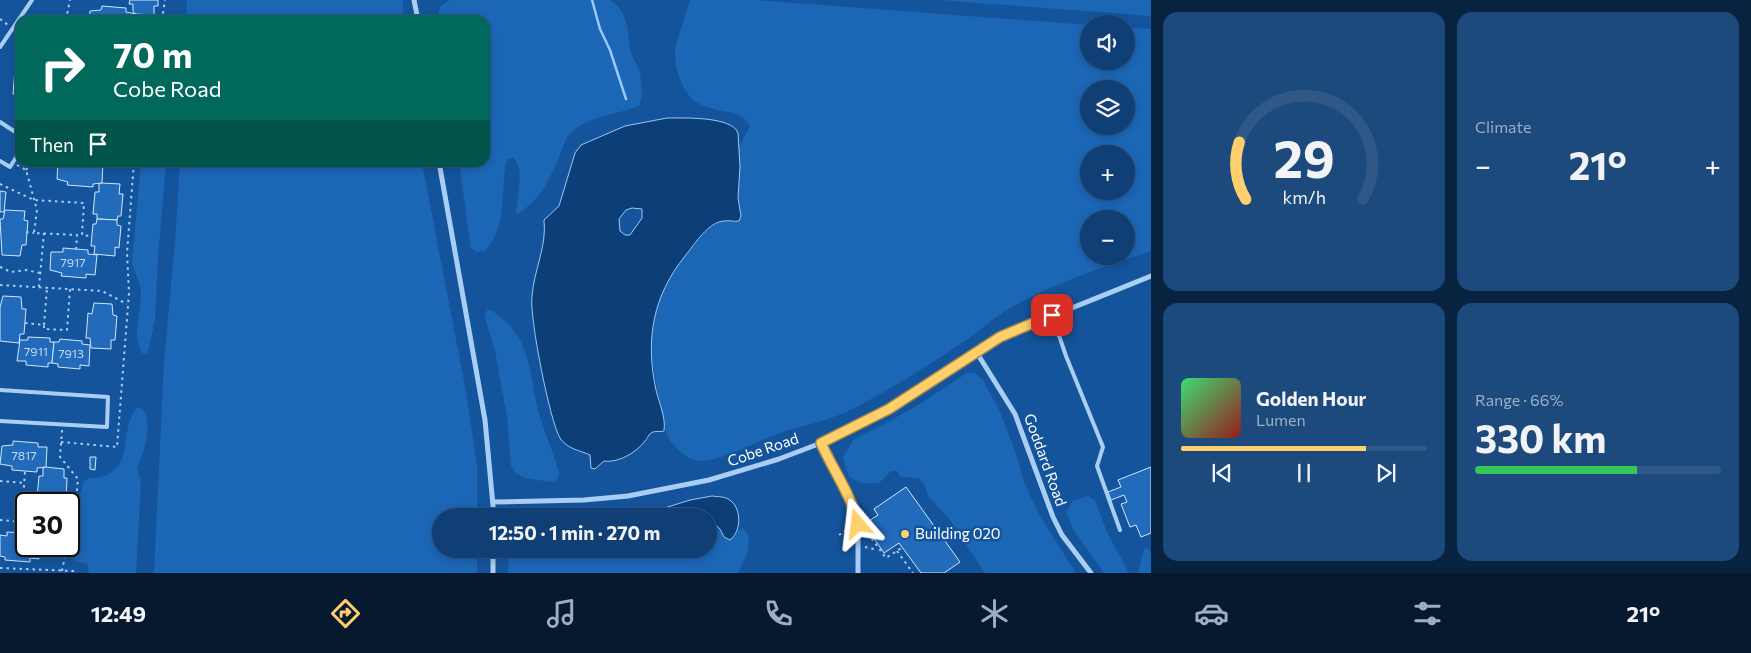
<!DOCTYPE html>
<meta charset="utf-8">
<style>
body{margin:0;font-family:Commissioner,sans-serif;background:#1d4a7d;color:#f1f3f6;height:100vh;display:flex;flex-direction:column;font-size:19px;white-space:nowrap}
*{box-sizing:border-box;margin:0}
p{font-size:16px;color:#9bafc5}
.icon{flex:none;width:28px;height:28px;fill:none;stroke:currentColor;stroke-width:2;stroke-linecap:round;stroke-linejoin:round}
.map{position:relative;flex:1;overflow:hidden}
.panel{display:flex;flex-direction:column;gap:12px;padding:12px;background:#082340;width:600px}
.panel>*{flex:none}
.top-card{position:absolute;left:15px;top:15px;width:475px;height:152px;border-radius:15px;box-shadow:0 2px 8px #0003,0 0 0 1px #2f5887;background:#00695c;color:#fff;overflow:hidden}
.tools{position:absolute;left:1080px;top:15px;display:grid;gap:10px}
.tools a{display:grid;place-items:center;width:55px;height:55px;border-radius:50%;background:#0f3f75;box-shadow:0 2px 8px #0003,0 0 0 1px #2f5887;font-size:25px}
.speed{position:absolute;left:15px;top:492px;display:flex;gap:10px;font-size:25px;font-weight:700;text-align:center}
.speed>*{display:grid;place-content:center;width:65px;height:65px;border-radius:50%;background:#0f3f75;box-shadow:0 2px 8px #0003,0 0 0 1px #2f5887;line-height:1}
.speed .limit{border:2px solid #111;border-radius:8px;background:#fff;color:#111}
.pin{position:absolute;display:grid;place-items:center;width:42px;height:42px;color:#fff;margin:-21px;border-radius:10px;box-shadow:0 2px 8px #0006}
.me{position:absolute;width:55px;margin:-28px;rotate:343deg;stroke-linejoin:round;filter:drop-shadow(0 0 4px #0008)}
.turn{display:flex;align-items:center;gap:18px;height:105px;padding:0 15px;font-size:22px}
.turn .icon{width:65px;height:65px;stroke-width:2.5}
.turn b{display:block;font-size:35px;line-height:42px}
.then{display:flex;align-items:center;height:48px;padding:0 15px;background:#0003;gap:10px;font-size:19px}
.big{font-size:38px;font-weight:700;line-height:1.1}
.panel .tile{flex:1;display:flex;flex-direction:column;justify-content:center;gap:8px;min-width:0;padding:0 18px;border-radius:15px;background:#1d4a7d}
.panel .dial{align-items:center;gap:0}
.dial svg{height:130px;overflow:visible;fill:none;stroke:#2f5887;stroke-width:7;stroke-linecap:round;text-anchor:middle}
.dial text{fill:#f1f3f6;stroke:none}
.song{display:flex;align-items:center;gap:15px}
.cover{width:60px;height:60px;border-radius:8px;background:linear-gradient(135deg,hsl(140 70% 55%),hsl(0 70% 35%))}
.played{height:5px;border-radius:2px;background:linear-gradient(90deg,#ffcf6b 75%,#2f5887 75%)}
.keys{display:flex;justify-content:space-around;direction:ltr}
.heat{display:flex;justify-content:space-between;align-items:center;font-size:28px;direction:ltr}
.charge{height:8px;border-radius:4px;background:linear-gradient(90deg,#34c759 66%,#2f5887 0)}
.panel .tiles{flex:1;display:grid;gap:12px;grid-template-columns:repeat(2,1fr)}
.trip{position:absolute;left:432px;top:508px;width:285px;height:50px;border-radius:25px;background:#0f3f75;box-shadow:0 2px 8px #0003,0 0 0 1px #2f5887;font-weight:700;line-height:50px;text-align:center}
.menu{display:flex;height:80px;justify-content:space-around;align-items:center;background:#06192f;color:#9bafc5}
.menu .icon{width:35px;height:35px}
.menu .on{color:#ffcf6b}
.menu b{font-size:22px;color:#f1f3f6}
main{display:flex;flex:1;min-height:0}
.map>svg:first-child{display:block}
.green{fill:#1c66b6;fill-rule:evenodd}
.water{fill:#0c3e78;stroke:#9bc9f6;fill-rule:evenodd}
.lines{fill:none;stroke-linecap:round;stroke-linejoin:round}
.stream{stroke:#9bc9f6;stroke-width:2.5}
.building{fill:#226bbb;stroke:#d1e7fd}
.path{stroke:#a9cdf3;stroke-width:2;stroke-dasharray:2.5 4;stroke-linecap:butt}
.lane{stroke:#a9cdf3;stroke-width:4}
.street{stroke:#a9cdf3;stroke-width:5}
.route-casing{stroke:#a68746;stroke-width:12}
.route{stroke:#ffcf6b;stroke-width:9}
.poi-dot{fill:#ffcf6b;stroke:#14549c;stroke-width:2}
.labels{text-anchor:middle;stroke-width:5;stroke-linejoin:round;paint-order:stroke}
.number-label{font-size:12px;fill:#c8daee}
.street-label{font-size:15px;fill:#fff;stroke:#14549c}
.poi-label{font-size:15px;fill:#fff;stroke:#14549c;text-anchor:start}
</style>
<main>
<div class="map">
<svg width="1151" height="573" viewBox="0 0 1151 573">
<rect width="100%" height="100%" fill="#14549c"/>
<g class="green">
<polygon points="187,0 403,0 403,20 186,20"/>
<path d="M 450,0 L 610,0 C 630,12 627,34 631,53 C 633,59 638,65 639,71 C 642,81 643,97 639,106 C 616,115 585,116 568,136 C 564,142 562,151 559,157 C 548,183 540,200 516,215 C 516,198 526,171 513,157 L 507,160 C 499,192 509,224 485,251 L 476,252 L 471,248 L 459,163 L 485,162 L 485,20 L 436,20 L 440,7 Z"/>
<path d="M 690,0 L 757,0 L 1089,25 L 1089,61 L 1126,61 L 1126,27 L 1151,29 L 1151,251 C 1103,267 1051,284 1007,310 C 992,319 979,331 965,341 C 927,366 889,391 848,411 C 824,423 797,426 772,436 C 755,443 711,466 693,460 C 685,457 674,446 669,439 C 664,430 664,417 661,408 C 654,376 648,341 655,309 C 662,283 680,261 697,242 C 706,231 717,217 733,222 L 741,216 L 738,198 L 740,167 L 739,146 L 750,126 C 742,112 731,113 717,110 C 709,108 699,105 692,99 C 680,86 672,62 676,45 C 680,30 686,15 690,0 ZM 1089,89 L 1126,89 L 1126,126 L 1089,126 ZM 1089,154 L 1126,154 L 1126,191 L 1089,191 ZM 1089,219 L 1126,219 L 1126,256 L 1089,256 Z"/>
<polygon points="940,0 1151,0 1151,16"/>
<path d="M 141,163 L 166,163 L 158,258 L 155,320 L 148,352 L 146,354 L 142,353 C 131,333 141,315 141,294 C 141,283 135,274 132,264 Z"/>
<polygon points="180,163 422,163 465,386 477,466 477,516 441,516 441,549 477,549 477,573 154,573 164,361 175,241"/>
<path d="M 487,310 L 491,310 C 533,338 528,370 539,414 C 545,434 554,453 559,473 L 558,479 L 552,482 L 524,478 L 516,473 L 511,466 L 507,417 L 495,351 L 485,318 Z"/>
<polygon points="967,373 974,373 983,380 1000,412 1014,448 1024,482 1039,515 1076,573 985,573 949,519 928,496 925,486 919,478 901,477 897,471 891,471 879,483 862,483 849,477 843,458 853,440 910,410"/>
<path d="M 137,407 L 143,410 C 153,424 144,454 137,468 L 141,482 L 136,573 L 89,573 L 87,564 L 74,561 C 67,548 79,499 83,483 L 87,479 C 141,475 115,436 137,407 Z"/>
<polygon points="1088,496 1095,501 1107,532 1129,573 1104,573 1073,529 1066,512 1073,501"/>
<polygon points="714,523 720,529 724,537 736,536 737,530 743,528 749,536 748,551 738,573 508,573 509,549 709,549 709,524"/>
<polygon points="1148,548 1151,553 1151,573 1138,573 1144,549"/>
</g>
<g class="water">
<path d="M 667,118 C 683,118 732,116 738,133 L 740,167 L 738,198 L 741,216 L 739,221 C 734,222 729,220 724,221 C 708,222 695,244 685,256 C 653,296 645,339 656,390 C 659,403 666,417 664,431 C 660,432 656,431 653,432 C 648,434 648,438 645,441 C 636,453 618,463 604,461 L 595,469 L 591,468 L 590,455 C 579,450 567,449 560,438 C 550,422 529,316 532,296 C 534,270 547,246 544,220 L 559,206 L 575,153 L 581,145 L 625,126 ZM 632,208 L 642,209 L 642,218 L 630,235 L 625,235 L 620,231 L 619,219 L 626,210 Z"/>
<path d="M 712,496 C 718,497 726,496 731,501 C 742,510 741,532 730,540 L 724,537 L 720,529 L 714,523 L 709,524 L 709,516 L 639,516 L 690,500 Z"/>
</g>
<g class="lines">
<polyline class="stream" points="592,0 600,29 610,50 626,99"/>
</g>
<g class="building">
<polygon points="130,0 158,0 158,6 154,6 154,15 136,14 133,12 133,4 129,4"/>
<polygon points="102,6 126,8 126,12 136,14 135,20 89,20 90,11 101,10"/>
<polygon points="19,63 20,63 20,104 16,104 17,94 13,94 15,69 18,69"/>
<polygon points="58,162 103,163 102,183 93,184 93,187 67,185 68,182 57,179"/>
<polygon points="102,183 120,184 119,194 123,194 121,216 118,216 117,220 97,219 97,214 93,214 95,192 99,192 99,184"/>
<polygon points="0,191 6,192 4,212 0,212"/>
<polygon points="5,210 25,211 24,220 28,221 26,245 22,245 20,256 2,255 0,219 3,219"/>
<polygon points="97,219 117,220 117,225 121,226 119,248 115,247 115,256 94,254 95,246 91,246 93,224 96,224"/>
<polygon points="63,248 88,250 88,254 97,255 95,275 86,274 86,278 61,276 62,273 50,270 51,252 63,252"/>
<polygon points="3,296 21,297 22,309 26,309 24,334 20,334 19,343 0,341 0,307"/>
<polygon points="94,303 112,304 113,315 117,316 115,340 111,340 111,349 91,348 90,338 86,338 88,313 92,314"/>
<polygon points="28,337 50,338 50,342 54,342 52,363 48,363 48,367 26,365 26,361 17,361 20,340 28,340"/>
<polygon points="60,339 82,341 82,344 90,345 89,366 80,365 80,369 58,367 58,364 52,363 54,342 59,342"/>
<polygon points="13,441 38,443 38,447 47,447 46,467 37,468 37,472 12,470 12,466 0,464 2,446 13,445"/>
<polygon points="90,457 96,457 95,470 90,469"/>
<polygon points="46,467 64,469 64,478 67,478 66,500 62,500 62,504 40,503 41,498 37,498 39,476 43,476 43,468"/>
<polygon points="1151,467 1151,533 1141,537 1136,525 1130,527 1121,504 1127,502 1124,495 1111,500 1108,492 1121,487 1118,480"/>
<polygon points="906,487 960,562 944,573 921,573 899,543 884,553 864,524 878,515 874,509"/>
<polygon points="7,532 26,533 26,546 40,546 39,559 30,558 30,562 5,560 5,557 0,556 0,535 7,536"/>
</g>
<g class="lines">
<g class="path">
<polyline points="0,19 8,25"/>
<polyline points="66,20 70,0"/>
<polyline points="162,20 165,0"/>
<polyline points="17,165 26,170 37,210 34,233 77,235 76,251"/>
<polyline points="26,170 31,162"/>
<polyline points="0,184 34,200 84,203 82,235 90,236"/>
<polyline points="26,232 34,233"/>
<polyline points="0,267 11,272 26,270 40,273"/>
<polyline points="0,285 102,291 127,304"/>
<polyline points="39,287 44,233"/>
<polyline points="25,323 44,325 44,329 67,330 70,289"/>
<polyline points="44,325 47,288"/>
<polyline points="62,430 60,457 78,479 74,522 69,540"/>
<polyline points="61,442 117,447 129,293 127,253 134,162"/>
<polyline points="0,481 24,483"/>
<polyline points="0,520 22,522"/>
<polyline points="864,528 886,558 903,547"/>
<polyline points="21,533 25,471"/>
<polyline points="839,535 851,526"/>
<polyline points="865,547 874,549"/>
<polyline points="897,551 913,573"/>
<polyline points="0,568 74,571 74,573"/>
<polyline points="62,571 67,546"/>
</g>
<g class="lane">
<polyline points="0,47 32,0"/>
<polyline points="0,122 20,135"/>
<polyline points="0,161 10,167 20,151"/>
<polyline points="1052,315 1066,356 1103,447 1097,466 1120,530"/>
<polyline points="0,390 108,397 107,427 0,421"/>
</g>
<g class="street">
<polyline points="414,0 418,20"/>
<polyline points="439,162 485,420 494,516"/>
<polyline points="977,353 1015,414 1053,517 1062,535 1091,573"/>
<polyline points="821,443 831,465 854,508 858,524 858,573"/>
<polyline points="493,502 584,500 628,496 709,480 779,459 821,443 889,409 1000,337 1151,276"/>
<polyline points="493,573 493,549"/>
</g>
</g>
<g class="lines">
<g class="route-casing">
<path id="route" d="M 858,524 C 851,494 833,470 821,443 L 889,409 L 1000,337 L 1052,315"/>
</g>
<use href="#route" class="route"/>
</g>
<circle class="poi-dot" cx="905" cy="534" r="5"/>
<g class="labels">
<g class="number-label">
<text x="73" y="267">7917</text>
<text x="36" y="356">7911</text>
<text x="71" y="358">7913</text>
<text x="24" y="460">7817</text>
</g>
<g class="street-label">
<text transform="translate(763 450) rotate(-19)" y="5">Cobe Road</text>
<text transform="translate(1045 460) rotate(70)" y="5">Goddard Road</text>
</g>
<g class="poi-label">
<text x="915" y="539">Building 020</text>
</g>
</g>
</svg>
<div class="tools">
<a><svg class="icon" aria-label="sound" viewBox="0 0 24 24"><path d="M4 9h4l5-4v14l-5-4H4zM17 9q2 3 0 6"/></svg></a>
<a><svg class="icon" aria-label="layers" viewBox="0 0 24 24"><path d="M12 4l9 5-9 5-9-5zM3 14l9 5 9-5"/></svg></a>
<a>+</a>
<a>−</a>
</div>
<div class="speed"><div class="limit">30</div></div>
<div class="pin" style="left:1052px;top:315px;background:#d93025"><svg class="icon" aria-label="arrive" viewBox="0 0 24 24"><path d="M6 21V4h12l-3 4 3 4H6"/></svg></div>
<svg class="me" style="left:858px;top:524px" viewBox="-20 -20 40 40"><path d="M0-17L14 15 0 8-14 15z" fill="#ffcf6b" stroke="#fff" stroke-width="4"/></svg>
<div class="trip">12:50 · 1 min · 270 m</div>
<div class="top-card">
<div class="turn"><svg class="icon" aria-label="right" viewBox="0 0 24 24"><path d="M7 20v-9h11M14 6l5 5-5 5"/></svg><div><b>70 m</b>Cobe Road</div></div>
<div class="then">Then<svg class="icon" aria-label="arrive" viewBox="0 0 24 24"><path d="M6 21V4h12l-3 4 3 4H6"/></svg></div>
</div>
</div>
<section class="panel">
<div class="tiles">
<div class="tile dial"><svg viewBox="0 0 100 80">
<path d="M14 69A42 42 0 1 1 86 69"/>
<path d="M14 69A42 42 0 0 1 10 34" stroke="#ffcf6b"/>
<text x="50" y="56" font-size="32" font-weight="700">29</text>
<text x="50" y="72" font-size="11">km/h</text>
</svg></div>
<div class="tile"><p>Climate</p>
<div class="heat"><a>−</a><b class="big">21°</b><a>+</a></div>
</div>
<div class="tile">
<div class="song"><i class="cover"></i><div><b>Golden Hour</b><p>Lumen</p></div></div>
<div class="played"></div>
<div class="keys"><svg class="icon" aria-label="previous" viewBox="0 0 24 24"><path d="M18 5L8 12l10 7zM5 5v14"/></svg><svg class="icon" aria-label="pause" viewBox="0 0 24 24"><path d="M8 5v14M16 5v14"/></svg><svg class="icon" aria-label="next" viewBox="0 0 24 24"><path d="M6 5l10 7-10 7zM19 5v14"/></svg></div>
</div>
<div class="tile"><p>Range · 66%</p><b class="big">330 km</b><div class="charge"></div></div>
</div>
</section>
</main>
<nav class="menu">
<b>12:49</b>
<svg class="icon on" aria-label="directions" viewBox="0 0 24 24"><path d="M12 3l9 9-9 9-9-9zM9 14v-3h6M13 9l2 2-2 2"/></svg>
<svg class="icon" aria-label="music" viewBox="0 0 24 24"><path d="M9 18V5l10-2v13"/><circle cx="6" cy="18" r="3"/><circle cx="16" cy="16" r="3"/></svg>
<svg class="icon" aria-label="phone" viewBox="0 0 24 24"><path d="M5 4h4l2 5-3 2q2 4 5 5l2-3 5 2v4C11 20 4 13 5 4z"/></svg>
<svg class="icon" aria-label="climate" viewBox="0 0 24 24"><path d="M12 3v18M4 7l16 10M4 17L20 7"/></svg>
<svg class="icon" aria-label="car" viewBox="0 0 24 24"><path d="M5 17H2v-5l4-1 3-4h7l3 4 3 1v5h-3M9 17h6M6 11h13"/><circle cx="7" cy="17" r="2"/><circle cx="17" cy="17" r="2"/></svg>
<svg class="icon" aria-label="filters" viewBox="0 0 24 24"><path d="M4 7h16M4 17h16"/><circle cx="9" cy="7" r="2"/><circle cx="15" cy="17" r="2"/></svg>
<b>21°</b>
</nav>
